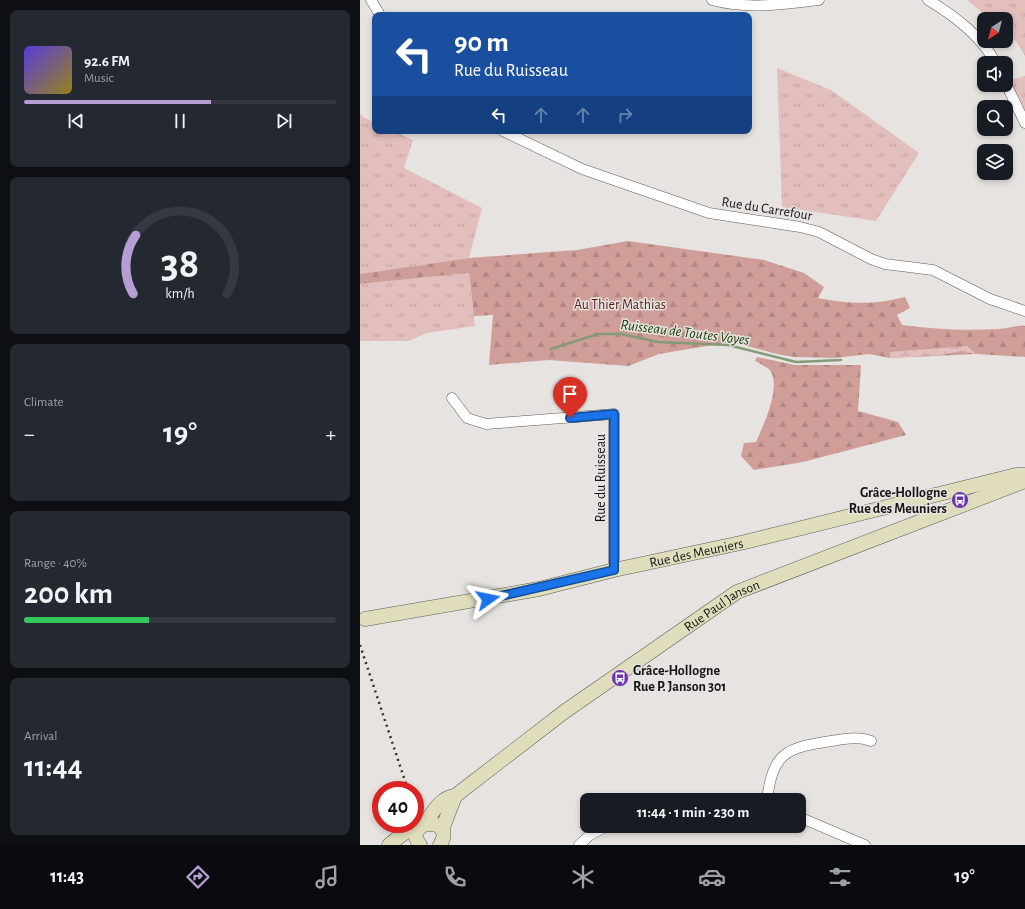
<!DOCTYPE html>
<meta charset="utf-8">
<style>
body{margin:0;font-family:"Alegreya Sans",sans-serif;background:#242831;color:#f1f3f6;height:100vh;display:flex;flex-direction:column;font-size:15px;white-space:nowrap}
*{box-sizing:border-box;margin:0}
p{font-size:13px;color:#9ea1a6}
.icon{flex:none;width:22px;height:22px;fill:none;stroke:currentColor;stroke-width:2;stroke-linecap:round;stroke-linejoin:round}
.map{position:relative;flex:1;overflow:hidden}
.panel{display:flex;flex-direction:column;gap:10px;padding:10px;background:#0d0f14;width:360px}
.panel>*{flex:none}
.hud{position:absolute;left:12px;top:12px;width:380px;height:122px;border-radius:8px;box-shadow:0 2px 6px #0003;background:#1a4fa0;color:#fff;overflow:hidden}
.needle{width:26px;rotate:216deg}
.tools{position:absolute;left:617px;top:12px;display:grid;gap:8px}
.tools a{display:grid;place-items:center;width:36px;height:36px;border-radius:8px;background:#171b24;box-shadow:0 2px 6px #0003;font-size:20px}
.speed{position:absolute;left:12px;top:781px;display:flex;gap:8px;font-size:20px;font-weight:700;text-align:center}
.speed>*{display:grid;place-content:center;width:52px;height:52px;border-radius:50%;background:#171b24;box-shadow:0 2px 6px #0003;line-height:1}
.speed .limit{border:6px solid #d22;background:#fff;color:#111}
.pin{position:absolute;display:grid;place-items:center;width:34px;height:34px;color:#fff;margin:-41px -17px;border-radius:50% 50% 50% 0;rotate:-45deg;box-shadow:0 0 4px #0007}
.pin .icon{rotate:45deg}
.me{position:absolute;width:44px;margin:-22px;rotate:78deg;stroke-linejoin:round;filter:drop-shadow(0 0 3px #0008)}
.turn{display:flex;align-items:center;gap:14px;height:84px;padding:0 16px;font-size:18px}
.turn .icon{width:52px;height:52px;stroke-width:2.5}
.turn b{display:block;font-size:28px;line-height:34px}
.lanes{display:flex;align-items:center;height:38px;padding:0 16px;background:#0003;justify-content:center;gap:20px;direction:ltr}
.lanes .off{opacity:.35}
.big{font-size:30px;font-weight:700;line-height:1.1}
.panel .card{flex:1;display:flex;flex-direction:column;justify-content:center;gap:6px;min-width:0;padding:0 14px;border-radius:8px;background:#242831}
.panel .dial{align-items:center;gap:0}
.dial svg{height:104px;overflow:visible;fill:none;stroke:#363941;stroke-width:7;stroke-linecap:round;text-anchor:middle}
.dial text{fill:#f1f3f6;stroke:none}
.song{display:flex;align-items:center;gap:12px}
.cover{width:48px;height:48px;border-radius:6px;background:linear-gradient(135deg,hsl(250 70% 55%),hsl(50 70% 35%))}
.played{height:4px;border-radius:2px;background:linear-gradient(90deg,#b69ed5 60%,#363941 60%)}
.keys{display:flex;justify-content:space-around;direction:ltr}
.heat{display:flex;justify-content:space-between;align-items:center;font-size:22px;direction:ltr}
.charge{height:6px;border-radius:3px;background:linear-gradient(90deg,#34c759 40%,#363941 0)}
.trip{position:absolute;left:220px;top:793px;width:226px;height:40px;border-radius:8px;background:#171b24;box-shadow:0 2px 6px #0003;font-weight:700;line-height:40px;text-align:center}
.dock{display:flex;height:64px;justify-content:space-around;align-items:center;background:#090b0e;color:#9ea1a6}
.dock .icon{width:28px;height:28px}
.dock .active{color:#b69ed5}
.dock b{font-size:18px;color:#f1f3f6}
main{display:flex;flex:1;min-height:0}
.map>svg:first-child{display:block}
.grass{fill:url(#grass-tufts)}
.forest{fill:url(#forest-firs)}
.wetland{fill:url(#wetland-marsh)}
.lines{fill:none;stroke-linecap:round;stroke-linejoin:round}
.stream{stroke:#839c77;stroke-width:2.5}
.street-casing{stroke:#5e5c59;stroke-width:11}
.secondary-casing{stroke:#5e5c59;stroke-width:15}
.street{stroke:#fff;stroke-width:10}
.secondary{stroke:#dfddbc;stroke-width:14}
.rail{stroke:#31302f;stroke-width:2.5;stroke-dasharray:2 4;stroke-linecap:butt}
.route-casing{stroke:#114b97;stroke-width:10}
.route{stroke:#1a73e8;stroke-width:7}
.labels{text-anchor:middle;stroke-width:3;stroke-linejoin:round;paint-order:stroke}
.street-label{font-size:14px;fill:#171615;stroke:#e6e3e0}
.park-label{font-size:14px;fill:#591c1b;stroke:#e6e3e0}
.poi-label{font-size:14px;font-weight:bold;fill:#171615;stroke:#e6e3e0;text-anchor:end}
.water-label{font-size:15px;font-style:italic;fill:#204007;stroke:#e6e3e0}
</style>
<main>
<section class="panel">
<div class="card">
<div class="song"><i class="cover"></i><div><b>92.6 FM</b><p>Music</p></div></div>
<div class="played"></div>
<div class="keys"><svg class="icon" aria-label="previous" viewBox="0 0 24 24"><path d="M18 5L8 12l10 7zM5 5v14"/></svg><svg class="icon" aria-label="pause" viewBox="0 0 24 24"><path d="M8 5v14M16 5v14"/></svg><svg class="icon" aria-label="next" viewBox="0 0 24 24"><path d="M6 5l10 7-10 7zM19 5v14"/></svg></div>
</div>
<div class="card dial"><svg viewBox="0 0 100 80">
<path d="M14 69A42 42 0 1 1 86 69"/>
<path d="M14 69A42 42 0 0 1 16 24" stroke="#b69ed5"/>
<text x="50" y="56" font-size="32" font-weight="700">38</text>
<text x="50" y="72" font-size="11">km/h</text>
</svg></div>
<div class="card"><p>Climate</p>
<div class="heat"><a>−</a><b class="big">19°</b><a>+</a></div>
</div>
<div class="card"><p>Range · 40%</p><b class="big">200 km</b><div class="charge"></div></div>
<div class="card"><p>Arrival</p><b class="big">11:44</b></div>
</section>
<div class="map">
<svg width="665" height="845" viewBox="0 0 665 845">
<defs>
<pattern id="grass-tufts" width="24" height="20" patternUnits="userSpaceOnUse"><rect width="24" height="20" fill="#e2bfbc"/><path d="M3 7l-1-3M5 7V3M7 7l1-3M15 17l-1-3M17 17v-4M19 17l1-3" fill="none" stroke="#c1a3a1"/></pattern>
<pattern id="forest-firs" width="22" height="20" patternUnits="userSpaceOnUse"><rect width="22" height="20" fill="#d09e99"/><path d="M5 1l3.5 6h-7zM16 11l3.5 6h-7z" fill="#b28783"/></pattern>
<pattern id="wetland-marsh" width="20" height="14" patternUnits="userSpaceOnUse"><rect width="20" height="14" fill="#e2bfbc"/><path d="M1 5h8M5 5V1M11 12h8M15 12V8" fill="none" stroke="#c1a3a1"/></pattern>
</defs>
<rect width="100%" height="100%" fill="#e6e3e0"/>
<g class="grass">
<polygon points="609,0 665,0 665,56 656,41 646,32 646,19 630,19 608,1"/>
<polygon points="417,68 471,90 559,153 516,221 422,207"/>
<polygon points="665,76 665,114 648,81"/>
<polygon points="0,113 3,117 15,123 15,131 33,131 53,140 44,168 122,208 109,258 0,274"/>
<polygon points="109,273 115,326 66,333 49,341 0,341 0,284"/>
</g>
<g class="forest">
<path d="M 268,241 L 404,260 L 444,273 L 464,287 L 458,298 C 488,304 515,305 545,297 L 550,308 L 537,315 L 542,325 C 572,329 607,331 638,329 C 647,329 655,325 665,326 L 665,357 L 616,354 L 530,358 L 509,354 L 474,358 L 436,357 L 421,355 L 371,342 L 299,354 L 268,366 L 189,360 L 129,365 L 133,315 L 114,316 L 109,273 L 0,284 L 0,274 L 109,258 L 217,250 Z"/>
<path d="M 397,357 L 435,365 L 501,365 L 498,411 L 538,422 L 546,435 L 443,462 L 394,470 L 381,456 L 384,443 L 396,442 C 403,426 423,385 409,369 C 405,366 399,363 395,361 Z"/>
</g>
<polygon class="wetland" points="607,346 616,354 601,351 581,355 530,358 530,352"/>
<g class="lines">
<polyline class="stream" points="191,349 238,334 261,334 298,342 368,345 436,362 481,360"/>
<g class="street-casing">
<g id="street">
<polyline points="11,0 20,15"/>
<path d="M 352,0 C 388,10 423,4 459,0"/>
<path d="M 568,0 C 595,16 620,35 636,63"/>
<polyline points="646,84 665,123"/>
<polyline points="143,131 222,169 349,213 440,227 459,232 511,259 525,264 573,270 630,299 665,311"/>
<polyline points="92,398 107,418 126,424 254,414 254,570"/>
<path d="M 407,800 C 413,752 426,748 471,741 C 485,739 498,736 511,741"/>
<polyline points="439,817 505,845"/>
<polyline points="219,845 230,835 247,826"/>
</g>
</g>
<g class="secondary-casing">
<g id="secondary">
<path id="s1" d="M 5,619 L 179,589 L 254,570 L 385,542 L 656,475 L 664,475"/>
<path id="s2" d="M 65,824 C 72,813 81,797 95,796 L 204,712 L 377,592 L 665,481"/>
<polyline points="82,830 95,796"/>
<polyline points="29,845 48,830 60,828"/>
<path d="M 60,845 C 40,819 98,815 80,845"/>
</g>
</g>
<use href="#street" class="street"/>
<use href="#secondary" class="secondary"/>
<g class="rail">
<polyline points="0,645 48,790"/>
<polyline points="55,813 56,816"/>
</g>
</g>
<g class="lines">
<g class="route-casing">
<polyline id="route" points="128,599 254,570 254,414 210,418"/>
</g>
<use href="#route" class="route"/>
</g>
<defs>
<g id="bus-disc" transform="scale(0.9)"><circle r="9.5" fill="#6d35ac" stroke="#e6e3e0"/><path d="M-5-6H5V4H4V6H2V4H-2V6H-4V4H-5ZM-3.5-4V0h7V-4ZM-3.5 1.2v1.5H-2V1.2ZM2 1.2v1.5H3.5V1.2Z" fill="#fff"/></g>
</defs>
<g fill-rule="evenodd">
<use href="#bus-disc" x="600" y="500"/>
<use href="#bus-disc" x="260" y="678"/>
</g>
<g class="labels">
<g class="street-label">
<text transform="translate(407 208) rotate(9)" y="5">Rue du Carrefour</text>
<text transform="translate(240 478) rotate(-90)" y="5">Rue du Ruisseau</text>
<text dy="5" stroke="none"><textPath href="#s1" startOffset="338">Rue des Meuniers</textPath></text>
<text dy="5" stroke="none"><textPath href="#s2" startOffset="371">Rue Paul Janson</textPath></text>
</g>
<g class="park-label">
<text x="260" y="309">Au Thier Mathias</text>
</g>
<g class="poi-label">
<text x="587" y="497">Grâce-Hollogne<tspan x="587" dy="16">Rue des Meuniers</tspan></text>
<text x="273" y="675" text-anchor="start">Grâce-Hollogne<tspan x="273" dy="16">Rue P. Janson 301</tspan></text>
</g>
<g class="water-label">
<text transform="translate(325 332) rotate(7)" y="5">Ruisseau de Toutes Voyes</text>
</g>
</g>
</svg>
<div class="tools">
<a><svg class="needle" viewBox="-14 -14 28 28"><path d="M0-13l5 13h-10z" fill="#e53935"/><path d="M0 13l5-13h-10z" fill="#9ea1a6"/></svg></a>
<a><svg class="icon" aria-label="sound" viewBox="0 0 24 24"><path d="M4 9h4l5-4v14l-5-4H4zM17 9q2 3 0 6"/></svg></a>
<a><svg class="icon" aria-label="search" viewBox="0 0 24 24"><circle cx="10" cy="10" r="6"/><path d="M15 15l6 6"/></svg></a>
<a><svg class="icon" aria-label="layers" viewBox="0 0 24 24"><path d="M12 4l9 5-9 5-9-5zM3 14l9 5 9-5"/></svg></a>
</div>
<div class="speed"><div class="limit">40</div></div>
<div class="pin" style="left:210px;top:418px;background:#d93025"><svg class="icon" aria-label="arrive" viewBox="0 0 24 24"><path d="M6 21V4h12l-3 4 3 4H6"/></svg></div>
<svg class="me" style="left:128px;top:599px" viewBox="-20 -20 40 40"><path d="M0-17L14 15 0 8-14 15z" fill="#1a73e8" stroke="#fff" stroke-width="4"/></svg>
<div class="trip">11:44 · 1 min · 230 m</div>
<div class="hud">
<div class="turn"><svg class="icon" aria-label="left" viewBox="0 0 24 24"><path d="M17 20v-9H6M10 6l-5 5 5 5"/></svg><div><b>90 m</b>Rue du Ruisseau</div></div>
<div class="lanes"><svg class="icon" aria-label="left" viewBox="0 0 24 24"><path d="M17 20v-9H6M10 6l-5 5 5 5"/></svg><svg class="icon off" aria-label="ahead" viewBox="0 0 24 24"><path d="M12 20V5M6 11l6-6 6 6"/></svg><svg class="icon off" aria-label="ahead" viewBox="0 0 24 24"><path d="M12 20V5M6 11l6-6 6 6"/></svg><svg class="icon off" aria-label="right" viewBox="0 0 24 24"><path d="M7 20v-9h11M14 6l5 5-5 5"/></svg></div>
</div>
</div>
</main>
<nav class="dock">
<b>11:43</b>
<svg class="icon active" aria-label="directions" viewBox="0 0 24 24"><path d="M12 3l9 9-9 9-9-9zM9 14v-3h6M13 9l2 2-2 2"/></svg>
<svg class="icon" aria-label="music" viewBox="0 0 24 24"><path d="M9 18V5l10-2v13"/><circle cx="6" cy="18" r="3"/><circle cx="16" cy="16" r="3"/></svg>
<svg class="icon" aria-label="phone" viewBox="0 0 24 24"><path d="M5 4h4l2 5-3 2q2 4 5 5l2-3 5 2v4C11 20 4 13 5 4z"/></svg>
<svg class="icon" aria-label="climate" viewBox="0 0 24 24"><path d="M12 3v18M4 7l16 10M4 17L20 7"/></svg>
<svg class="icon" aria-label="car" viewBox="0 0 24 24"><path d="M5 17H2v-5l4-1 3-4h7l3 4 3 1v5h-3M9 17h6M6 11h13"/><circle cx="7" cy="17" r="2"/><circle cx="17" cy="17" r="2"/></svg>
<svg class="icon" aria-label="filters" viewBox="0 0 24 24"><path d="M4 7h16M4 17h16"/><circle cx="9" cy="7" r="2"/><circle cx="15" cy="17" r="2"/></svg>
<b>19°</b>
</nav>
